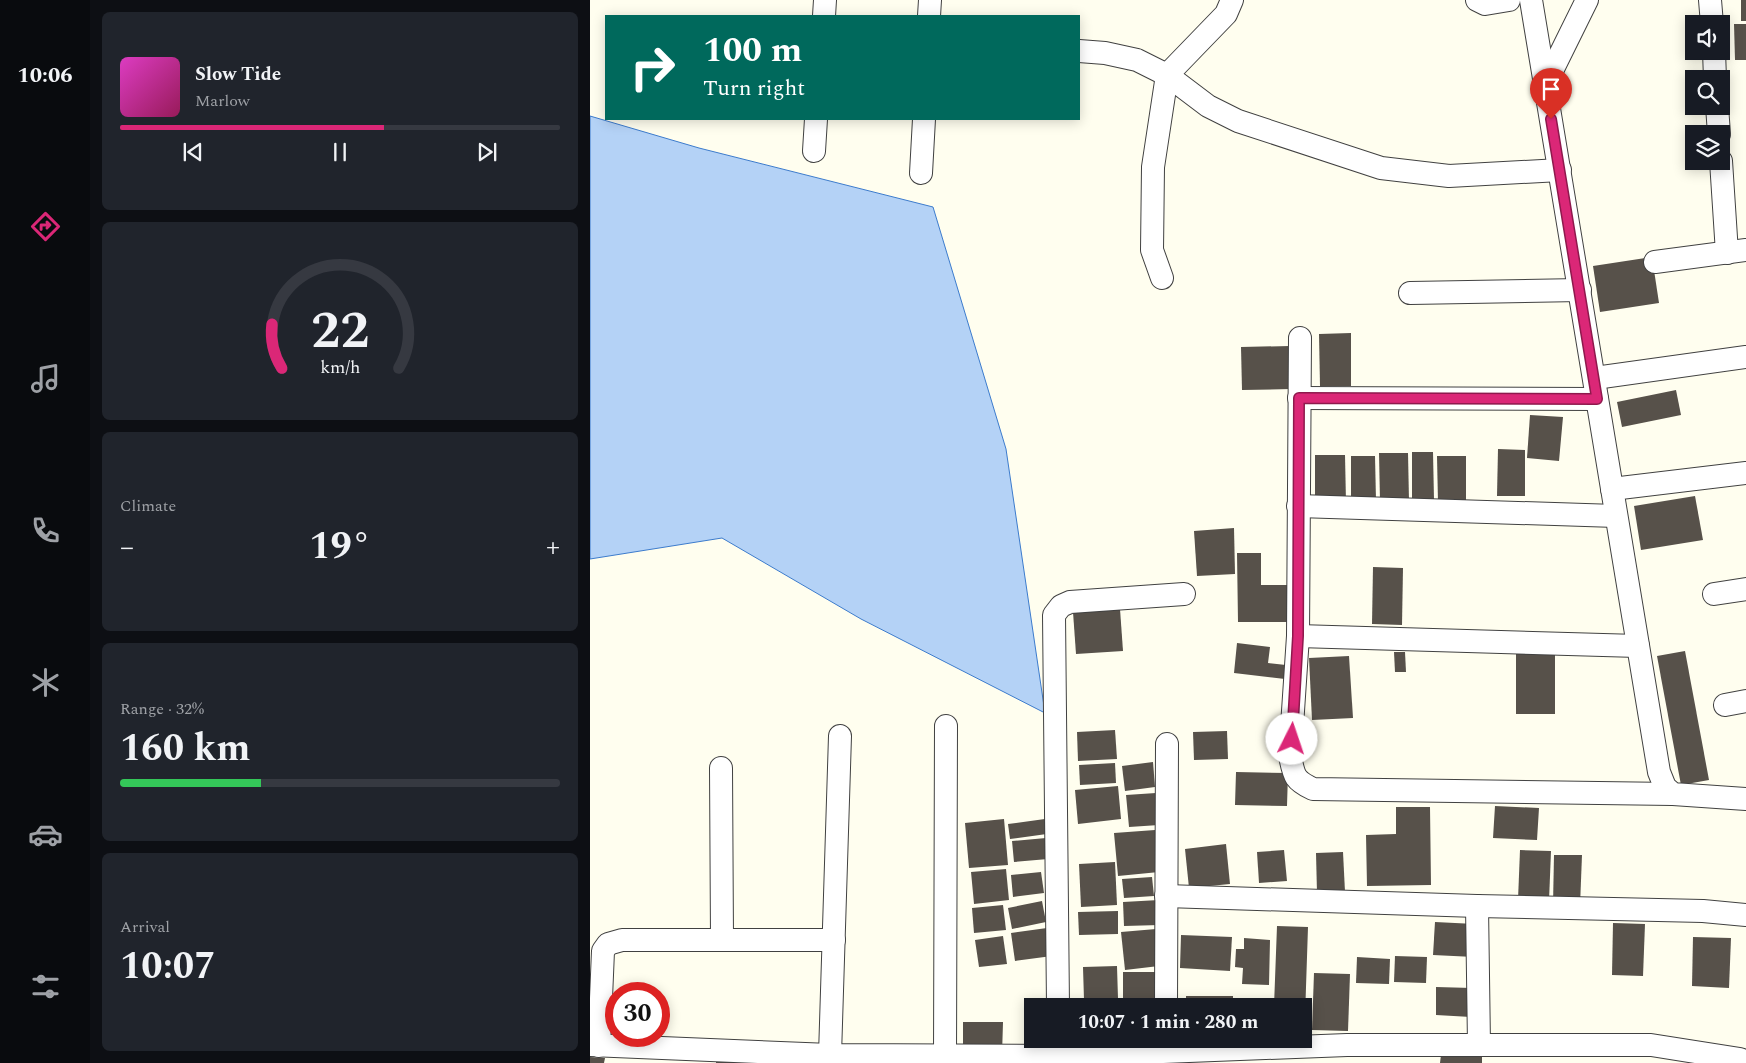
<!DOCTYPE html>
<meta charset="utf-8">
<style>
body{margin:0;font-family:Spectral,serif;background:#20242c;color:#f1f3f6;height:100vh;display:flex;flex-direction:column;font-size:19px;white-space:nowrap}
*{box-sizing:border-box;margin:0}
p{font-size:16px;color:#9ea1a6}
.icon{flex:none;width:28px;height:28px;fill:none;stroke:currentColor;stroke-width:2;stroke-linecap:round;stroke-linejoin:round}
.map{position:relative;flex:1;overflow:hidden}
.sheet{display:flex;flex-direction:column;gap:12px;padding:12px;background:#0d0f14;width:500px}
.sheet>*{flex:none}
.top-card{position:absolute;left:15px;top:15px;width:475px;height:105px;border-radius:0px;box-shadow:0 2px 12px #0003;background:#00695c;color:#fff;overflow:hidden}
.fabs{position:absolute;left:1095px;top:15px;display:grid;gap:10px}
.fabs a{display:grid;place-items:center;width:45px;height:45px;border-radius:0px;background:#171b24;box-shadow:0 2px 12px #0003;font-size:25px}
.speed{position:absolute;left:15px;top:982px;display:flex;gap:10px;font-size:25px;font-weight:700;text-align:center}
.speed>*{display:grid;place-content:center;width:65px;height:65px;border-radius:50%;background:#171b24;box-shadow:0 2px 12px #0003;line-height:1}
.speed .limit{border:8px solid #d22;background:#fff;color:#111}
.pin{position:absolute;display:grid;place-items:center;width:42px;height:42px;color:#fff;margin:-51px -21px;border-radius:50% 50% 50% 0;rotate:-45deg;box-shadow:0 0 5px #0007}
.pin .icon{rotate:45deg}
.me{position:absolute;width:55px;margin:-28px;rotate:4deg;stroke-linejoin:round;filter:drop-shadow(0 0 4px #0008)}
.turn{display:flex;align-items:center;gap:18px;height:105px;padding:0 15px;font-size:22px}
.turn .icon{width:65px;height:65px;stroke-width:2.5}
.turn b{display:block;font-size:35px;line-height:42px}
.big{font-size:38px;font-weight:700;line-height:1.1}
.sheet .tile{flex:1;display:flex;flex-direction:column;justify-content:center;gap:8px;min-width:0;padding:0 18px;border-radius:8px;background:#20242c}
.sheet .dial{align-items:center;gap:0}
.dial svg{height:130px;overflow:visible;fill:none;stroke:#363941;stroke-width:7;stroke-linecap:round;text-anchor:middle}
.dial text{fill:#f1f3f6;stroke:none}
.song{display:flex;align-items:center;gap:15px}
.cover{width:60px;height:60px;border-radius:8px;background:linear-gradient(135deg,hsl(310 70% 55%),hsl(330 70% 35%))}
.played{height:5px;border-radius:2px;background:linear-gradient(90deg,#db2777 60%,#363941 60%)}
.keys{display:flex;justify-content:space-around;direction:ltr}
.heat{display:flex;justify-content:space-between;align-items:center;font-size:28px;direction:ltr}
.charge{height:8px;border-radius:4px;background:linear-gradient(90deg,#34c759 32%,#363941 0)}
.trip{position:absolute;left:434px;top:998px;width:288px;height:50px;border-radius:0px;background:#171b24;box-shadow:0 2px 12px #0003;font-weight:700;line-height:50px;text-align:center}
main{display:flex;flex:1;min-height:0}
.tabs{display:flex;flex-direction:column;width:90px;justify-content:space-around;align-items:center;background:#090b0e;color:#9ea1a6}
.tabs .icon{width:35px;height:35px}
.tabs .selected{color:#db2777}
.tabs b{font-size:22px;color:#f1f3f6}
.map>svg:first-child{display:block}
.water{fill:#b4d2f6;stroke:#3c7bcc}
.building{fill:#57514a}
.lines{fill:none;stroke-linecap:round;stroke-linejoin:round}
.street-casing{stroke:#414141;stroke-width:24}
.street{stroke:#fff;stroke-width:22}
.route-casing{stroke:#8e194d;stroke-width:12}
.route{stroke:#db2777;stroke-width:9}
</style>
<main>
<nav class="tabs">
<b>10:06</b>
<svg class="icon selected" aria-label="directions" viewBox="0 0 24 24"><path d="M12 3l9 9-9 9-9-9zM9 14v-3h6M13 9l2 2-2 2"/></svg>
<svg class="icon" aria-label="music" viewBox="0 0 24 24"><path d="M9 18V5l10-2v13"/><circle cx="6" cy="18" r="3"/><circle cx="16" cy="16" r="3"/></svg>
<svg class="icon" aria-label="phone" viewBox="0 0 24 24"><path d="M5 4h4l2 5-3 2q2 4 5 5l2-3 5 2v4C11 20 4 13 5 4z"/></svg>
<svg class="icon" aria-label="climate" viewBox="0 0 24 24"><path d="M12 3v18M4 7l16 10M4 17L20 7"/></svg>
<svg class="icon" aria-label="car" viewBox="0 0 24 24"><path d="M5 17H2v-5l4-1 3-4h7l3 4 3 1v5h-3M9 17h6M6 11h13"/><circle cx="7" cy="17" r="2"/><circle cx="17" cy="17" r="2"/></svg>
<svg class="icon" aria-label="filters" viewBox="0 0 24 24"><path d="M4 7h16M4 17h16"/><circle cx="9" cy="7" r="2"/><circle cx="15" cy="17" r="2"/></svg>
</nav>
<section class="sheet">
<div class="tile">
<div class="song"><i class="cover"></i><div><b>Slow Tide</b><p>Marlow</p></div></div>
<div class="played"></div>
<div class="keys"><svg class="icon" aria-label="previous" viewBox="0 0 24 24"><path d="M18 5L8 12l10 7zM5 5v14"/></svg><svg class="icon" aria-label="pause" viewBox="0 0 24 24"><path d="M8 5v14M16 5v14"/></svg><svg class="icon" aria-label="next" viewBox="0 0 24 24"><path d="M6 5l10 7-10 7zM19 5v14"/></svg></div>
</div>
<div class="tile dial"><svg viewBox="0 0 100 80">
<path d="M14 69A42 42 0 1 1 86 69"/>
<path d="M14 69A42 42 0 0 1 8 42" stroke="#db2777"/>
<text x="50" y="56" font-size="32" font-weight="700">22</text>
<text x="50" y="72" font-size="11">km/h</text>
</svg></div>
<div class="tile"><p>Climate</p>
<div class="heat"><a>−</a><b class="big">19°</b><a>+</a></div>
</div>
<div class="tile"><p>Range · 32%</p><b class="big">160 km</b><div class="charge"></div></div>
<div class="tile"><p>Arrival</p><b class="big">10:07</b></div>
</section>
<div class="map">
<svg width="1156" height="1063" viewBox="0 0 1156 1063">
<rect width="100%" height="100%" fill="#fffeef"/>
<polygon class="water" points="0,116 109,148 343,207 416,449 455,713 271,619 132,538 0,559"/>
<g class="building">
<rect x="1151" y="0" width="5" height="21"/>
<polygon points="1144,24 1156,24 1156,60 1145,60"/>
<polygon points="1062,257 1069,303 1010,312 1003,266"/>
<polygon points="761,333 761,386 730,386 729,334"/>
<polygon points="700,346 701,389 652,390 651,347"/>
<polygon points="1086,390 1091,415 1032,427 1027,402"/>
<polygon points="940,415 973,417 969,461 937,458"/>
<polygon points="908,449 935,450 935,496 907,496"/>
<polygon points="822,452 843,452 844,500 822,501"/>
<polygon points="789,453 818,453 819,501 790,501"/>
<polygon points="725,455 755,455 756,503 725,503"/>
<polygon points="761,456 785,456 786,501 761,501"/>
<polygon points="847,456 876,456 876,502 848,503"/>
<polygon points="1105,496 1113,540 1051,550 1044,506"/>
<polygon points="644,528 645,574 607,576 604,531"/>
<polygon points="647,553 671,553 671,585 697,585 698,622 648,622"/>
<polygon points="783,567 813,568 812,625 782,624"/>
<polygon points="530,609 533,651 486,654 483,612"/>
<polygon points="647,643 680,647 678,663 696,665 695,679 644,673"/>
<rect x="926" y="649" width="39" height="65"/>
<polygon points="1095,651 1119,780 1091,785 1067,656"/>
<polygon points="804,652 815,652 816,672 805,672"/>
<polygon points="759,656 763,718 722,720 719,658"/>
<polygon points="525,730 527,759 488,761 487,732"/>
<polygon points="637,731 638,759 604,760 603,732"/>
<polygon points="563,762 565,787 535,791 532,766"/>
<polygon points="525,763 526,783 490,785 489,765"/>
<polygon points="646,772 698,773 697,806 645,805"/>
<polygon points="528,786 531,819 488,824 485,790"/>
<polygon points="566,793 569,825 539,827 536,795"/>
<polygon points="905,806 949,808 947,840 903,838"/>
<polygon points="806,807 840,807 841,885 777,886 776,835 806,834"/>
<polygon points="462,818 464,833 420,839 418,824"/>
<polygon points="414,819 418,865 379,868 375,823"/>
<polygon points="565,830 569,872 528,876 524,833"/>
<polygon points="456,838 458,859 424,862 422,841"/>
<polygon points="636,844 640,884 599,888 595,849"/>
<polygon points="694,850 697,881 669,883 667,852"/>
<polygon points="930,850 961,851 959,901 928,900"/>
<polygon points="753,852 755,892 727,893 726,853"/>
<polygon points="964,855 992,855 990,906 963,905"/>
<polygon points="525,862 527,905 491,907 489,864"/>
<polygon points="416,869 419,900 384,904 381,872"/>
<polygon points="451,872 454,893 423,897 421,875"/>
<polygon points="562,877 564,896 534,898 532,879"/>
<polygon points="569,900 570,925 534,926 533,902"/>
<polygon points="452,901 456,922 422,929 418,908"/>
<polygon points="413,905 416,930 384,933 382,908"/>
<polygon points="528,911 528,934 489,935 488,912"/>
<polygon points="845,922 885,924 884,957 843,955"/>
<polygon points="1023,923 1055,924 1053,976 1022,975"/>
<polygon points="687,926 718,927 715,1017 712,1017 712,1006 684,1006"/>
<polygon points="457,928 462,956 425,961 421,933"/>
<polygon points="566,929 569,966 535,970 531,932"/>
<polygon points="591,935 642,937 640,971 590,968"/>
<polygon points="413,936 417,964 389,967 385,940"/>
<polygon points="1103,937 1141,938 1139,988 1102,986"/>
<polygon points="654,938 680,940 679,985 652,984 653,968 645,967 646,949 654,949"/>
<polygon points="805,956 837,957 836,983 804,982"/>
<polygon points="767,957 800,959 799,984 766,983"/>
<polygon points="527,966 528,999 494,1000 493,967"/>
<rect x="533" y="972" width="33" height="31"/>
<polygon points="724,973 760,974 758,1031 722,1030"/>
<polygon points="846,987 882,988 881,1017 846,1015"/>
<rect x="596" y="996" width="47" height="10"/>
<polygon points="373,1022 413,1022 412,1054 373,1053"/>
<rect x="531" y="1039" width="36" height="6"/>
<polygon points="851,1055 892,1056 892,1063 850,1063"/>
<polygon points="0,1057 15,1058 14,1063 0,1063"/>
<polygon points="160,1058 160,1063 126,1063 126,1060"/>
</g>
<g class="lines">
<g class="street-casing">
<g id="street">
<polyline points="887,0 895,4 919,0"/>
<polyline points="941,0 1069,772 1075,787 1083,794 1156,799"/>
<polyline points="1120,0 1122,24"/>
<polyline points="234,16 235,0"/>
<polyline points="339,16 340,0"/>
<polyline points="489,51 515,53 547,60 577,75 618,106 648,121 791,168 859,176 970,170"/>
<polyline points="1124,51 1125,79"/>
<polyline points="955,85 997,0"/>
<polyline points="1127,106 1129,134"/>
<polyline points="224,151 226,119"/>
<polyline points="1131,161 1137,253"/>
<polyline points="331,173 334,119"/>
<polyline points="1065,262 1156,250"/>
<polyline points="572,278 562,250 563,167 577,75 636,14 642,0"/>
<polyline points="820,293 990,290"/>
<path d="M 710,338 L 708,636 L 700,756 C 704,776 704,780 723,789 L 1083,794"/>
<polyline points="1005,378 1156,357"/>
<polyline points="709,398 1007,399"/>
<polyline points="1022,489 1156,473"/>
<polyline points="708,506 1026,516"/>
<polyline points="1124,594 1156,589"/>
<polyline points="708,636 1048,646"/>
<polyline points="1135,705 1156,701"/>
<polyline points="131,768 132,939"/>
<polyline points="576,896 887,906 1113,911 1156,915"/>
<polyline points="887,906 889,1045"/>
<polyline points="468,1006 464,615 471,606 480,602 594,594"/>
<polyline points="576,1006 577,744"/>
<polyline points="0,1045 240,1055 468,1056 757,1045 1061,1045 1150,1059 1156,1062"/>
<polyline points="9,1046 13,951 18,944 32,940 244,940"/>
<polyline points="240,1055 250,736"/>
<polyline points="355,1056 356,726"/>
</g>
</g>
<use href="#street" class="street"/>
</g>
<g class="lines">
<g class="route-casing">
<polyline id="route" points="702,739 708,636 709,398 1007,399 961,119"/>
</g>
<use href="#route" class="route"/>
</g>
</svg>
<div class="fabs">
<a><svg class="icon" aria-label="sound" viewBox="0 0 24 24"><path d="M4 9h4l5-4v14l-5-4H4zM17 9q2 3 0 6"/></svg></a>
<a><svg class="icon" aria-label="search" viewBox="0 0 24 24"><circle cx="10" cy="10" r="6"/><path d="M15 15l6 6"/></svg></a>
<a><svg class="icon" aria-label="layers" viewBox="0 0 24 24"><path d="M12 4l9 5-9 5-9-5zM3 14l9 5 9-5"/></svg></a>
</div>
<div class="speed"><div class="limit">30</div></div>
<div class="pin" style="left:961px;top:119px;background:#d93025"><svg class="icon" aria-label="arrive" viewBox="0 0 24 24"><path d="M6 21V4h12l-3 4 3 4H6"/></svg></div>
<svg class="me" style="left:702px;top:739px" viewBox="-20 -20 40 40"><circle r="19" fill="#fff"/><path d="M0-13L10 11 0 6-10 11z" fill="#db2777"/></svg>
<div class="trip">10:07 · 1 min · 280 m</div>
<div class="top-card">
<div class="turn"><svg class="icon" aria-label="right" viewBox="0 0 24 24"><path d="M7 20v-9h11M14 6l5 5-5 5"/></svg><div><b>100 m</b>Turn right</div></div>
</div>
</div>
</main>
